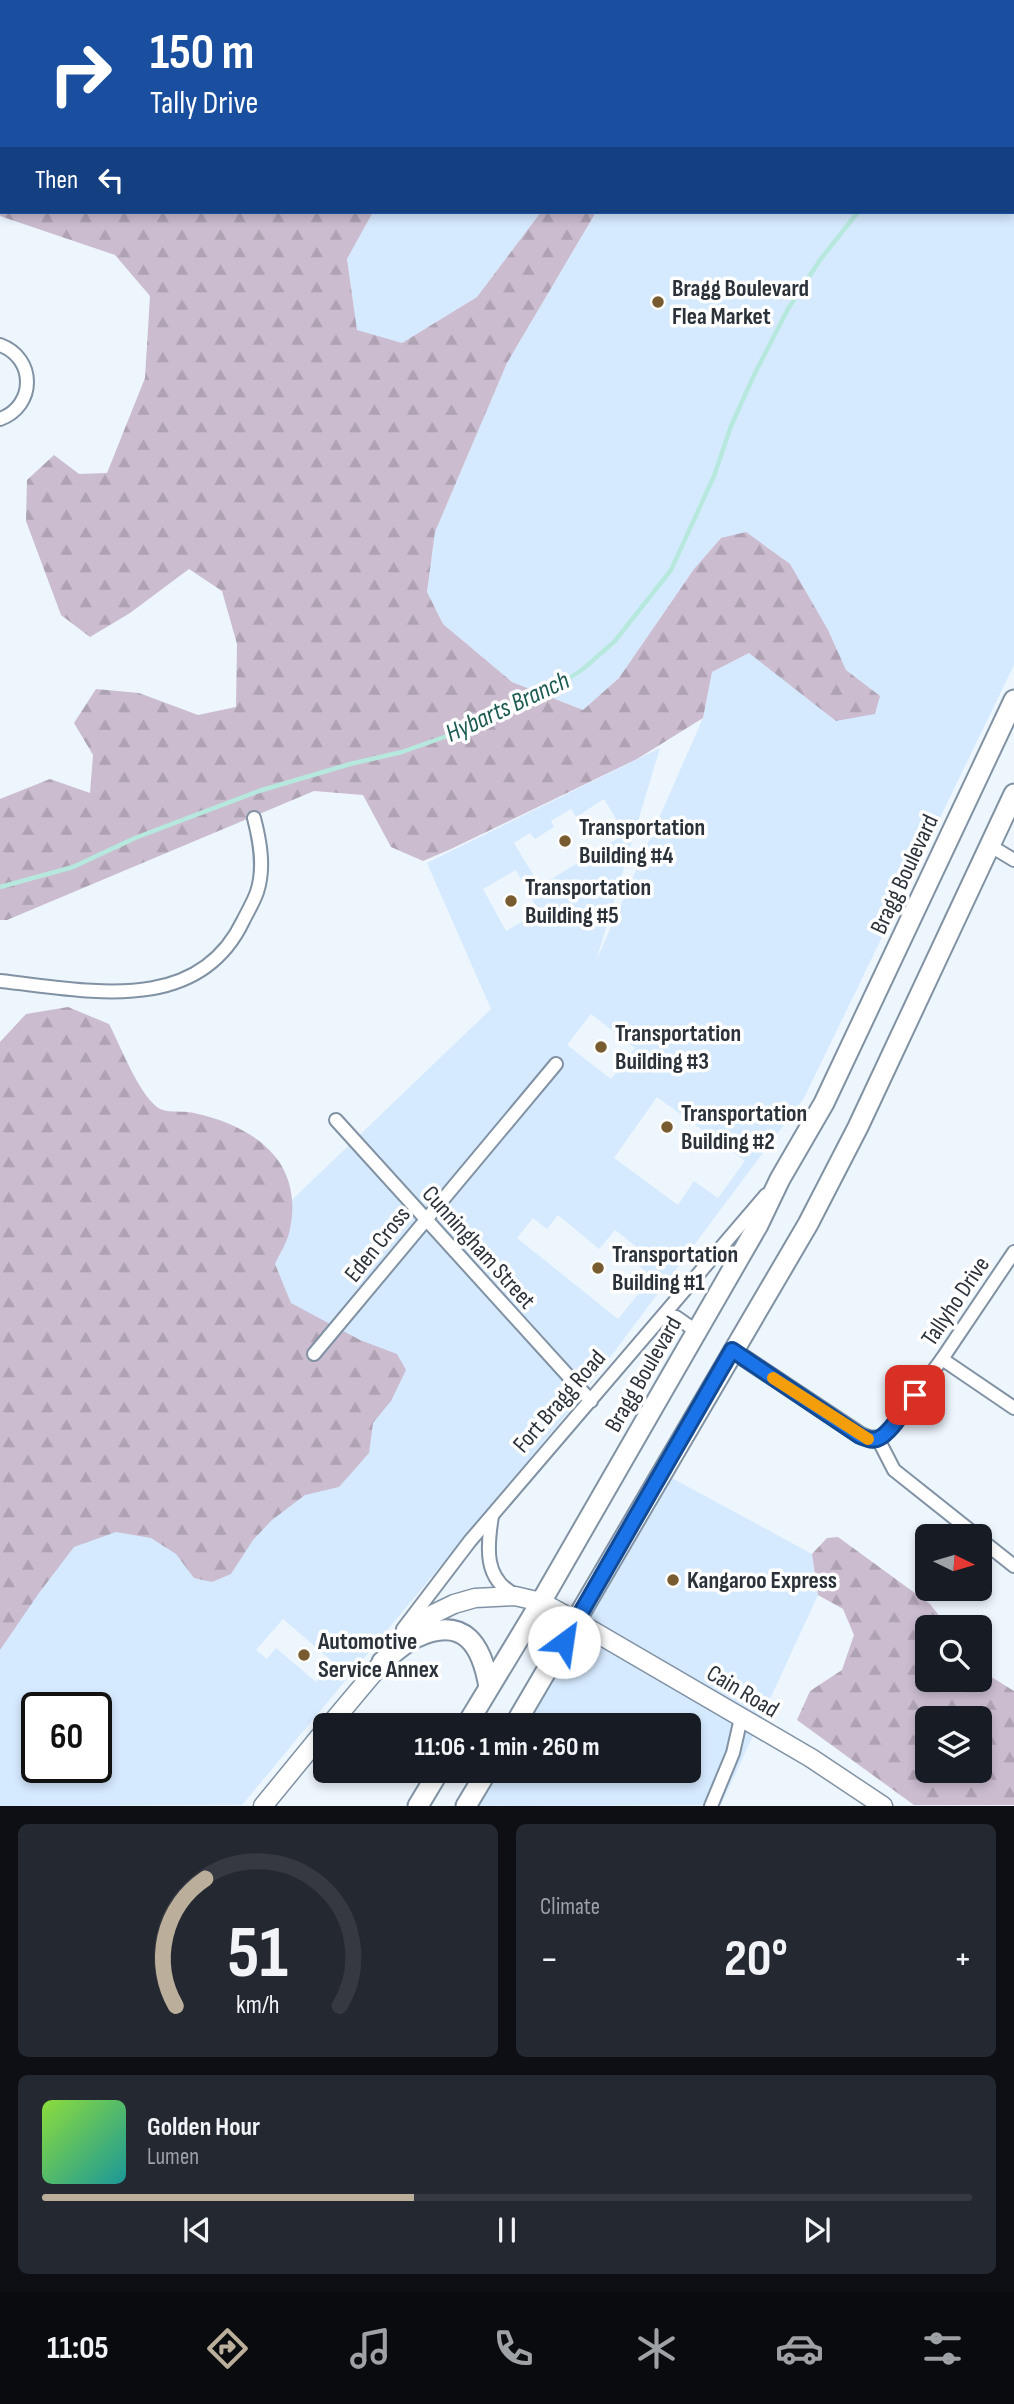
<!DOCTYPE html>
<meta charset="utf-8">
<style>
body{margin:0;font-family:"Sofia Sans Condensed",sans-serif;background:#242831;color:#f1f3f6;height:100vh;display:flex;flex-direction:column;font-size:26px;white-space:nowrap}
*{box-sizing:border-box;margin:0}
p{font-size:23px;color:#9ea1a6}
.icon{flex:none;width:38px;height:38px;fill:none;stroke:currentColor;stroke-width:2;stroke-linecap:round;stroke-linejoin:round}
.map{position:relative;height:1806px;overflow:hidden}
.side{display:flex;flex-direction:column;gap:18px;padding:18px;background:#0d0f14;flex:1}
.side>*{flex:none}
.banner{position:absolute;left:0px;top:0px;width:1015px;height:214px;box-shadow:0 4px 10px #0003;background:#1a4fa0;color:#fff;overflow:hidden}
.needle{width:46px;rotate:95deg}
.tools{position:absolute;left:915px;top:1524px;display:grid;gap:14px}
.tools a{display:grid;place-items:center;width:77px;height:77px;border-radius:10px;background:#171b24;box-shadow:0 4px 10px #0003;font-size:35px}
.speed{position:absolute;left:21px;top:1692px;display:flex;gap:14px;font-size:35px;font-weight:700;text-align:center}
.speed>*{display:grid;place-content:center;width:91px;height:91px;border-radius:50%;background:#171b24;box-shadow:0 4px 10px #0003;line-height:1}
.speed .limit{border:4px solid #111;border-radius:10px;background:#fff;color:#111}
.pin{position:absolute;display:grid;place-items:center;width:60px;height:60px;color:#fff;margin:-30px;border-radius:14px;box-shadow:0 4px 10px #0006}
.me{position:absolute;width:77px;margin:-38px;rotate:31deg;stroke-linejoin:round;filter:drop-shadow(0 0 5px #0008)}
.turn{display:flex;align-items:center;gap:24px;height:147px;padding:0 35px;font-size:32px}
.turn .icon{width:91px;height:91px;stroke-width:2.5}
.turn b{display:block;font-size:49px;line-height:60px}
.then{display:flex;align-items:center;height:66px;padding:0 35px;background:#0003;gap:14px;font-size:26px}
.big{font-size:52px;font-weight:700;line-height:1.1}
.side .widget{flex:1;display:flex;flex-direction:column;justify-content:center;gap:10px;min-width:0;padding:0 24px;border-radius:10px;background:#242831}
.side .dial{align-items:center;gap:0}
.dial svg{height:182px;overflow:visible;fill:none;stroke:#363941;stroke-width:7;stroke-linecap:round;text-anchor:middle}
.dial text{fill:#f1f3f6;stroke:none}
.song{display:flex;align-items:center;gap:21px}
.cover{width:84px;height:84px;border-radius:10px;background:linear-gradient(135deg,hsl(90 70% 55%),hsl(180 70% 35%))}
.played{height:7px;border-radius:4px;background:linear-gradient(90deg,#bbaf9c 40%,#363941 40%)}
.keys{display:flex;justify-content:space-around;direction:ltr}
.heat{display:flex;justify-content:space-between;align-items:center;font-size:38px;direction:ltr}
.side .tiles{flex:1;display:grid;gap:18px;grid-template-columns:1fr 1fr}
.widget:last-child{grid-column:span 2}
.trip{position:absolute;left:313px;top:1713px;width:388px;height:70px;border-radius:10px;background:#171b24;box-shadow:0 4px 10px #0003;font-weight:700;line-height:70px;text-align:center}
.tab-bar{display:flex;height:112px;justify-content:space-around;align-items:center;background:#090b0e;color:#9ea1a6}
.tab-bar .icon{width:49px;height:49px}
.tab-bar .current{color:#bbaf9c}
.tab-bar b{font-size:32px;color:#f1f3f6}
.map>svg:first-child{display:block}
.built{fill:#d6eaff;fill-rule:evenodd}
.forest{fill:url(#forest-firs);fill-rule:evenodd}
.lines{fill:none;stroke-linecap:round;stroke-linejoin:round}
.stream{stroke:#b7e8de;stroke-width:4.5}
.minor-casing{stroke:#8092a4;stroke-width:16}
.tertiary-casing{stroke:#8092a4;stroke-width:19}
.secondary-casing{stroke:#8092a4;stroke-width:21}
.primary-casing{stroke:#8092a4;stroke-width:23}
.minor{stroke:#fff;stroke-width:12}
.tertiary{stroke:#fff;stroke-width:16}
.secondary{stroke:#fff;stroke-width:18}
.primary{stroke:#fff;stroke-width:19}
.route-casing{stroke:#114b97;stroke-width:18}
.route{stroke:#1a73e8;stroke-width:12}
.slow{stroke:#f59e0b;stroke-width:12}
.poi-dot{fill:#785c2f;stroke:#fff;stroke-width:2.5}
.labels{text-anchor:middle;stroke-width:7;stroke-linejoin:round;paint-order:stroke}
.poi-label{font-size:24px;font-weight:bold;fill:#2b323a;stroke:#fff;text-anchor:start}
.street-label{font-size:24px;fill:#2b323a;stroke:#fff}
.water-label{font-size:26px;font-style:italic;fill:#1b5b51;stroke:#fff}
</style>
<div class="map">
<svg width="1014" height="1806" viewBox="0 0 1014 1806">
<defs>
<pattern id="forest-firs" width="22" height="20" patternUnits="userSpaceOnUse" patternTransform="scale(1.75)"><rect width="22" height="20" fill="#cbbcd0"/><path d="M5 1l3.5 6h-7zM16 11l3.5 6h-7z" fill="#aea2b3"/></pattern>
</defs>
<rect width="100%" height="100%" fill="#edf5fd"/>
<g class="built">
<polygon points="492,0 717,0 719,2 491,2"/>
<polygon points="793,0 968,0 972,2 792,2"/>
<path d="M 1014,24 L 1014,665 L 804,1098 L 576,1403 L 242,1805 L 0,1806 L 0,1359 L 222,1267 L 491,1009 L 427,863 L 660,748 L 596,961 L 703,718 L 712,672 L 749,653 L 879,696 L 846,670 L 721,538 L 694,569 L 619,678 L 583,710 L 512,682 L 443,624 L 427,592 L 435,532 L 507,363 L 596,212 L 1013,212 ZM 604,799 L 625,834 L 540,886 L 514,843 L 530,833 L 535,839 L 554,827 L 551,821 L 571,809 L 576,817 ZM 516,870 L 539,912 L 506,931 L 483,889 ZM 591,1014 L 635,1048 L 611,1079 L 567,1045 ZM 657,1097 L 745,1161 L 718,1198 L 694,1181 L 678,1205 L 614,1158 ZM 558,1215 L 599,1249 L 615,1230 L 639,1249 L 631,1259 L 652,1277 L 618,1319 L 517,1238 L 533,1218 L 547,1229 ZM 283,1619 L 333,1662 L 316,1682 L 276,1648 L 267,1659 L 256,1650 ZM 37,1708 L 96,1708 L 96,1768 L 37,1768 Z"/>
<polygon points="373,212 541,212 477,297 402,343 357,331 347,259"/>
<polygon points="672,1478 812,1554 818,1595 721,1805 478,1806 499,1771 690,1771 690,1726 526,1725"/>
</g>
<g class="forest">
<polygon points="239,0 492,0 236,2"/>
<polygon points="0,76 2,212 373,212 347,259 357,330 402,343 477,297 541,212 596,212 507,363 435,532 427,592 443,624 512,682 583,710 619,678 694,569 721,538 746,532 790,564 828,630 846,670 880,696 875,714 836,721 749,653 712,672 703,718 637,759 451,849 423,861 391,847 363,795 314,791 7,920 0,920 0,799 50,779 90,793 93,755 74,723 96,689 139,693 198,715 236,707 237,644 222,591 189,569 130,613 90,637 61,615 26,521 27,480 54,455 79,474 107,473 145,378 150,296 115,255 0,216"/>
<path d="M 68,1007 L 109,1024 C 121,1047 138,1092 157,1107 C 166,1114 183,1110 194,1113 C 254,1126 304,1161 290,1229 C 288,1241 280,1253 275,1264 L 291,1303 L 360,1340 L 397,1354 L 406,1370 L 391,1401 L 373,1423 L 369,1453 L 339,1487 L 305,1495 L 272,1520 L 253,1540 L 231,1574 L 212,1582 L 194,1578 L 176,1554 L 151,1538 L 116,1532 L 74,1547 L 39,1593 L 0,1650 L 0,1042 L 26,1014 Z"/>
<path d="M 838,1537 L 930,1604 L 948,1627 L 928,1628 L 928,1680 L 980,1680 L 980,1670 L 1014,1691 L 1014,1805 L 914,1805 L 797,1720 L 810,1691 L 842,1670 L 854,1635 L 843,1609 L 818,1595 L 812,1554 L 827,1538 ZM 980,1718 L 980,1771 L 928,1771 L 928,1718 Z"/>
</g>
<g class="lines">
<g class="stream">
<polyline points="1004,0 1004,2"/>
<polyline points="0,887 73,867 135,838 259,791 350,764 402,752 447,736 553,689 583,669 615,641 671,570 714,476 731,426 755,373 788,309 820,260 858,212"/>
</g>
<g class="minor-casing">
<g id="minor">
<polyline points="0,98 2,99"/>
<path d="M 0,345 C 36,358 36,406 0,419"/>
<polyline points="989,845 1014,860"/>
<path d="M 0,981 C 86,990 197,1017 243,921 C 248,911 254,901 257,892 C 265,868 260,841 254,818"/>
<polyline points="336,1120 591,1401"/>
<polyline points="662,1318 676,1317 696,1331"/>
<polyline points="314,1354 556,1064"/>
<polyline points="942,1359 1014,1408"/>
<path d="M 492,1516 C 487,1547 483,1581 518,1596"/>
<polyline points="977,1536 894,1470 878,1439 888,1432 942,1359 1014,1252"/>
<polyline points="980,1539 1014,1566"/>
<polyline points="403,1629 470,1541 766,1195"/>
<polyline points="711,1806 733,1753 741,1718"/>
</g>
</g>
<g class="tertiary-casing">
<polyline id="tertiary" points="732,1350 860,1435 870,1439 878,1439"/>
</g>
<g class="secondary-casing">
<g id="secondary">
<polyline points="329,1726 407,1633 423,1619 454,1604 475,1598 515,1596 541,1602 576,1621 811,1758 883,1806"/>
<polyline points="263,1806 326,1729"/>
</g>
</g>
<g class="primary-casing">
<g id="primary">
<path d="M 382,1662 C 393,1654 405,1642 417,1637 C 465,1615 482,1646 489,1687"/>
<polyline points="466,1726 541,1602 758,1225 780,1179 824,1103 1014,700"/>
<polyline points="514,1726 808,1224 858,1127 1014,794"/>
<polyline points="418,1806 439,1771"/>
<polyline points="466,1806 487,1771"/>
</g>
</g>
<use href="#minor" class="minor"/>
<use href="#tertiary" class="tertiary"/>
<use href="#secondary" class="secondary"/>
<use href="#primary" class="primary"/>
</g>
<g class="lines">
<g class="route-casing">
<path id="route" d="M 564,1642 L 732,1350 L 860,1436 C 866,1438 871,1441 877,1439 C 890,1435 906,1407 915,1395"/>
</g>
<use href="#route" class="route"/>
<polyline class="slow" points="773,1378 868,1439"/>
</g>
<g class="poi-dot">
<circle cx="658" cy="302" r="7"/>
<circle cx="565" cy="841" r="7"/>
<circle cx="511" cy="901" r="7"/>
<circle cx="601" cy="1047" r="7"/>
<circle cx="667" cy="1127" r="7"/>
<circle cx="598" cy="1268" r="7"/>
<circle cx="673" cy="1580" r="7"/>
<circle cx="304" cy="1655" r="7"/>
</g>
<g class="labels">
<g class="poi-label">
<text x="672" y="296">Bragg Boulevard<tspan x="672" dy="28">Flea Market</tspan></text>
<text x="579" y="835">Transportation<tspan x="579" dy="28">Building #4</tspan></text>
<text x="525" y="895">Transportation<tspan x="525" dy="28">Building #5</tspan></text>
<text x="615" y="1041">Transportation<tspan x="615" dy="28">Building #3</tspan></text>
<text x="681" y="1121">Transportation<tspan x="681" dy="28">Building #2</tspan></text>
<text x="612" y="1262">Transportation<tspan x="612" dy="28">Building #1</tspan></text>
<text x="687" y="1588">Kangaroo Express</text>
<text x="318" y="1649">Automotive<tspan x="318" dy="28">Service Annex</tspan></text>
</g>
<g class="street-label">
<text transform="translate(904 874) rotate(-65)" y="8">Bragg Boulevard</text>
<text transform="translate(377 1244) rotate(-51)" y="8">Eden Cross</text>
<text transform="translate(479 1247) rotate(48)" y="8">Cunningham Street</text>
<text transform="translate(955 1301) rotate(-56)" y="8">Tallyho Drive</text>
<text transform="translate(643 1374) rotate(-60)" y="8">Bragg Boulevard</text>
<text transform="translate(559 1401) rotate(-49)" y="8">Fort Bragg Road</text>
<text transform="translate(743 1691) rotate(31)" y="8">Cain Road</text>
</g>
<g class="water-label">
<text transform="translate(507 706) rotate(-25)" y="9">Hybarts Branch</text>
</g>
</g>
</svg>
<div class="tools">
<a><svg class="needle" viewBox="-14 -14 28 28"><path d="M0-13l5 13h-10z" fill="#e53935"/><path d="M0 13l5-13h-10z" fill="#9ea1a6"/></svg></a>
<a><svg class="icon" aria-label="search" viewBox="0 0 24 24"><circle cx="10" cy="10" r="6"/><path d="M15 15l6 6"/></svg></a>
<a><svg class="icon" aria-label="layers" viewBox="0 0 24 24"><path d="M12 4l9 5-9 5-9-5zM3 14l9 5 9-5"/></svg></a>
</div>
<div class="speed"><div class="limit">60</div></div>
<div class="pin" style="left:915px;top:1395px;background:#d93025"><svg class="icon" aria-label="arrive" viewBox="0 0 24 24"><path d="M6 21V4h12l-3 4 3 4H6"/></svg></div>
<svg class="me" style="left:564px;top:1642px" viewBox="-20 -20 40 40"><circle r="19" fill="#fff"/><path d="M0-13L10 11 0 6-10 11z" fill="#1a73e8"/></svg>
<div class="trip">11:06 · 1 min · 260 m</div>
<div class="banner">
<div class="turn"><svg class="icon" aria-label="right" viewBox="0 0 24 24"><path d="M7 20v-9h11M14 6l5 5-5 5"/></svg><div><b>150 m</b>Tally Drive</div></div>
<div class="then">Then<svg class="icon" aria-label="left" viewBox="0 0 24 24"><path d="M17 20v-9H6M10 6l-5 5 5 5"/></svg></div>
</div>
</div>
<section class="side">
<div class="tiles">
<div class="widget dial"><svg viewBox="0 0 100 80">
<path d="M14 69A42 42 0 1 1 86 69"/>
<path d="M14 69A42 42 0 0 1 27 13" stroke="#bbaf9c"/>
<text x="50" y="56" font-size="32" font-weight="700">51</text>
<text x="50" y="72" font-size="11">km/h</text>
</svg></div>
<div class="widget"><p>Climate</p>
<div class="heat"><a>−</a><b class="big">20°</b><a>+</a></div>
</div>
<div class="widget">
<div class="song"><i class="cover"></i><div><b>Golden Hour</b><p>Lumen</p></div></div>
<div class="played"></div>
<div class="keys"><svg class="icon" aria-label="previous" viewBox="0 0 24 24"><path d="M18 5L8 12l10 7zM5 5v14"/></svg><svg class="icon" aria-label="pause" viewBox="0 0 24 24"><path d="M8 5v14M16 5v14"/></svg><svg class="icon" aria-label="next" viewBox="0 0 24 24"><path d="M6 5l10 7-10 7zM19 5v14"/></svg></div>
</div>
</div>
</section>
<nav class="tab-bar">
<b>11:05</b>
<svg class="icon current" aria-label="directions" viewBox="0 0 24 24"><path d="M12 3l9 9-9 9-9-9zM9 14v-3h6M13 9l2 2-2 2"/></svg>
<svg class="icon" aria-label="music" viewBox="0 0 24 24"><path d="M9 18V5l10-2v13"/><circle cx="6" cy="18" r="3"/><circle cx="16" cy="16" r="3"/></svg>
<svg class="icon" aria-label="phone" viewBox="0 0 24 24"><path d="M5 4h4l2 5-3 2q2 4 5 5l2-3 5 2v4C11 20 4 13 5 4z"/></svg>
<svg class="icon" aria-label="climate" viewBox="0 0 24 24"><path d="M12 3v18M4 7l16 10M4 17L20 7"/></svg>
<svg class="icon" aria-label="car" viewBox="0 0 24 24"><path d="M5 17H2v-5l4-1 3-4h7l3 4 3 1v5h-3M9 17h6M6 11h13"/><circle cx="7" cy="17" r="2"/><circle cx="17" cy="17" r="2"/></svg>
<svg class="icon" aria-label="filters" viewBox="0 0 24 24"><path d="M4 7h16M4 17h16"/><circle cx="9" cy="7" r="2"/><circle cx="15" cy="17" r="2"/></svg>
</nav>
